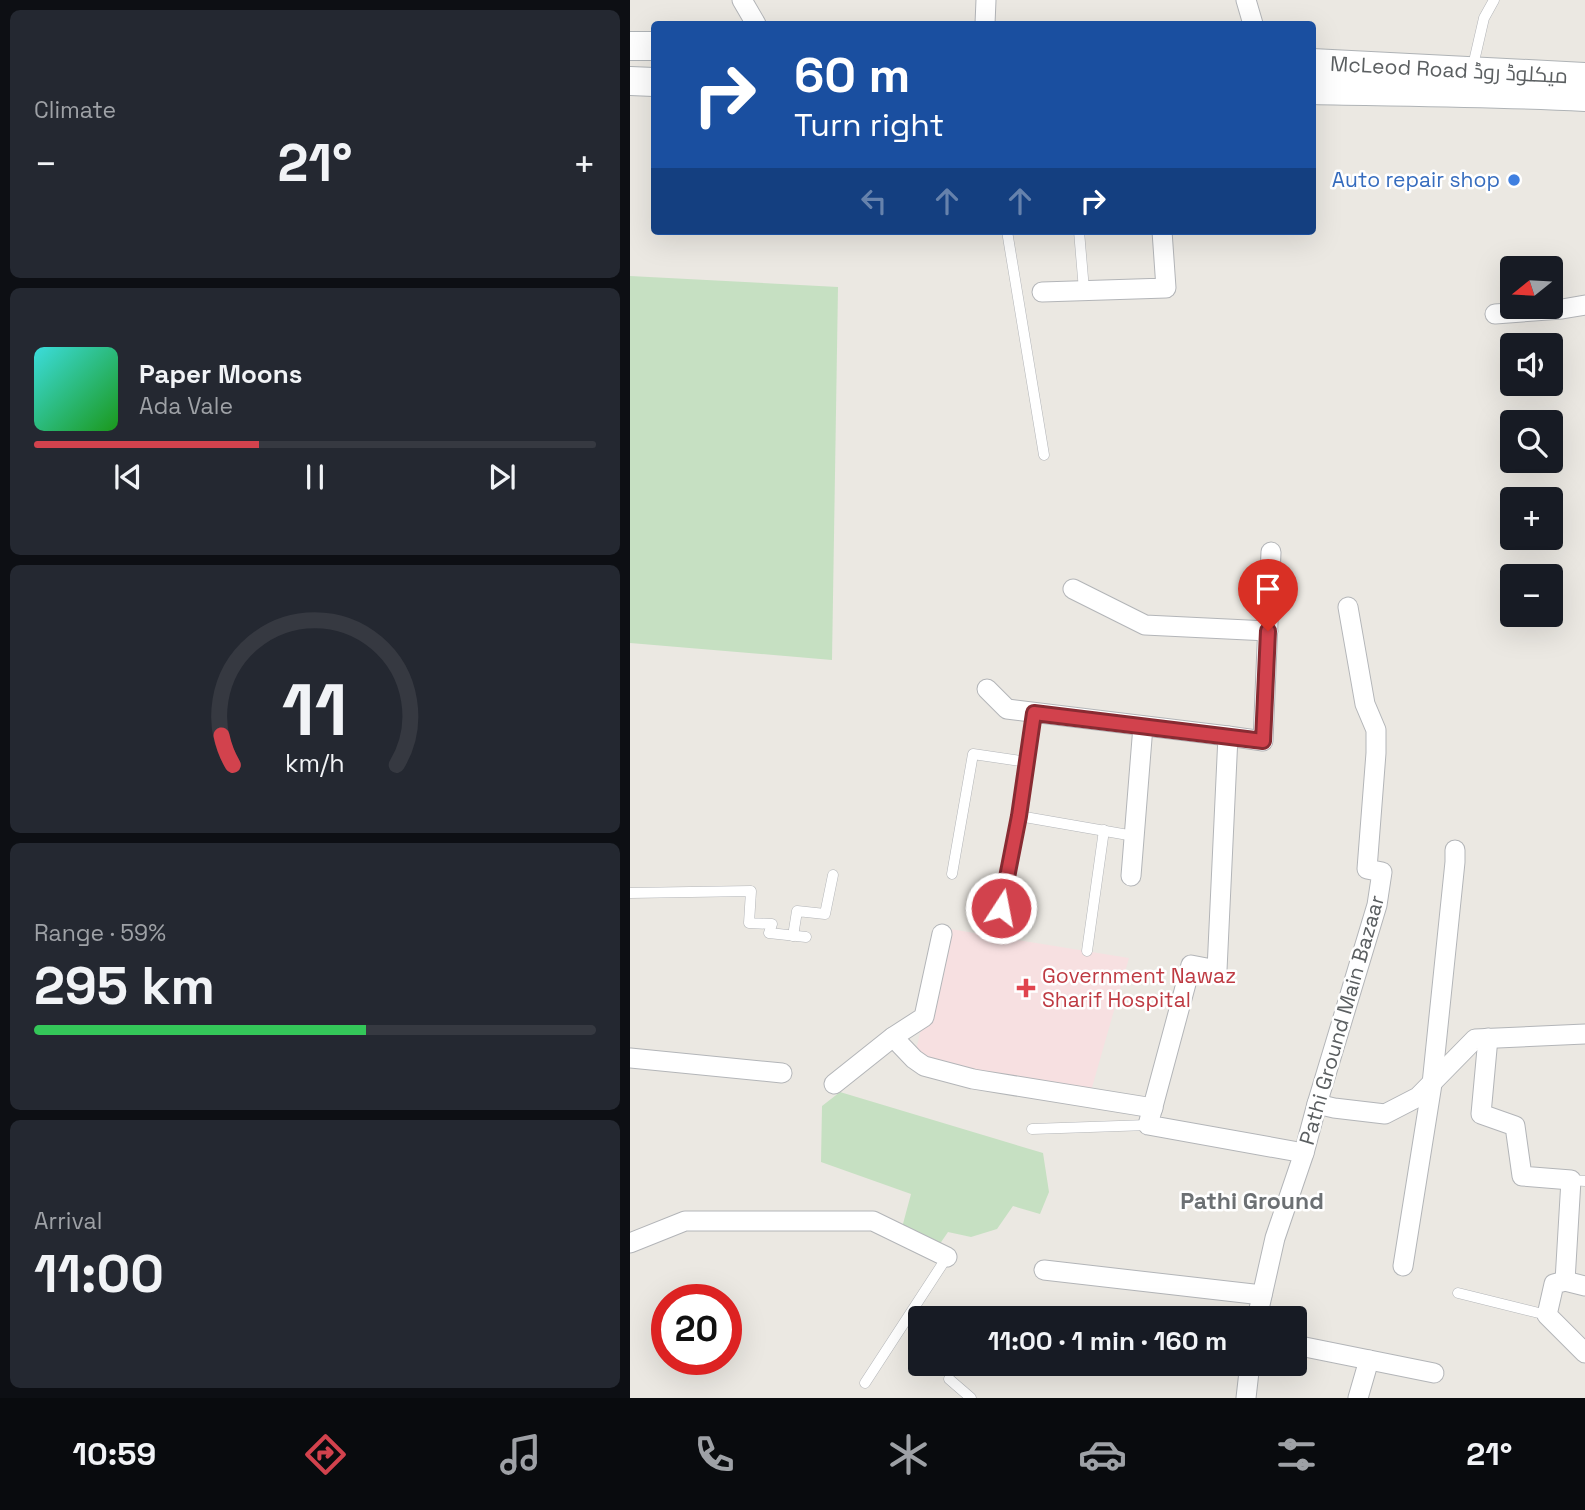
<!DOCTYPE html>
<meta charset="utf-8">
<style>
body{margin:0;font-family:"Space Grotesk",Cairo,sans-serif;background:#242831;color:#f1f3f6;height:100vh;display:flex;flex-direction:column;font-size:26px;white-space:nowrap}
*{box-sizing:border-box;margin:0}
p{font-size:23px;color:#9ea1a6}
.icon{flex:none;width:38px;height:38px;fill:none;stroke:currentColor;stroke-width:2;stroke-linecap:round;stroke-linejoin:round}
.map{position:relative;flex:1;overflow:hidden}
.drawer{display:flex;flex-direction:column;gap:10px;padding:10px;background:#0d0f14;width:630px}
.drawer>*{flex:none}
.top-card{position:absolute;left:21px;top:21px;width:665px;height:214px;border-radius:7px;box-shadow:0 7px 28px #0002;background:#1a4fa0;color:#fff;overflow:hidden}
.needle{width:46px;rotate:252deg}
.controls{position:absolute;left:870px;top:256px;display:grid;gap:14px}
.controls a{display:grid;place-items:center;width:63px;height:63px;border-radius:7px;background:#171b24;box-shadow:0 7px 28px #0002;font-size:35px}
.speed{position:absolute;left:21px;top:1284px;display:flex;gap:14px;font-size:35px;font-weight:700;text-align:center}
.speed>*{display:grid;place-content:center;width:91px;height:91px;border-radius:50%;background:#171b24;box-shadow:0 7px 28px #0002;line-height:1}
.speed .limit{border:10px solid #d22;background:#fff;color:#111}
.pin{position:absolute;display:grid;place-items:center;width:60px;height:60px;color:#fff;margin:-72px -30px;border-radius:50% 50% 50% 0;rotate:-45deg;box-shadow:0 0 7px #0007}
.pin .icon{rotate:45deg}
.me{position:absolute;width:77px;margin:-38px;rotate:11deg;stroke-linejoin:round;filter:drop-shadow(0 0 5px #0008)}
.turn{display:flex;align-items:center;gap:24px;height:147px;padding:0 28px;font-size:32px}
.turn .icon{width:91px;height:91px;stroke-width:2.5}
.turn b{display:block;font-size:49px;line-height:60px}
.lanes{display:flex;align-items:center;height:66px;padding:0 28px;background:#0003;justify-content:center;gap:35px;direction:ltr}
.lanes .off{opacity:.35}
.big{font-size:52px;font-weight:700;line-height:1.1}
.drawer .card{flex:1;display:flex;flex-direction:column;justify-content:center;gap:10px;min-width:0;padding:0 24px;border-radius:10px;background:#242831}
.drawer .dial{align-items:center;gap:0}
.dial svg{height:182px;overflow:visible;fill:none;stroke:#363941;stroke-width:7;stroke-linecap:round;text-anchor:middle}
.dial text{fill:#f1f3f6;stroke:none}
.song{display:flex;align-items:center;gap:21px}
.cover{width:84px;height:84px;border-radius:10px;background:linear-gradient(135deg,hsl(180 70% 55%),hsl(120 70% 35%))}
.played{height:7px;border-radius:4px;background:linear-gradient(90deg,#d2424d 40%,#363941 40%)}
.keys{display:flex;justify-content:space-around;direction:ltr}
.heat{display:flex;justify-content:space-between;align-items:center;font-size:38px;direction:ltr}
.charge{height:10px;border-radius:5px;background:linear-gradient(90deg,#34c759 59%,#363941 0)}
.trip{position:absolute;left:278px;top:1306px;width:399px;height:70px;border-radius:7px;background:#171b24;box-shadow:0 7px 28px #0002;font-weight:700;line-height:70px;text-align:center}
.menu{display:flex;height:112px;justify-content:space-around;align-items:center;background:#090b0e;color:#9ea1a6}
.menu .icon{width:49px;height:49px}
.menu .current{color:#d2424d}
.menu b{font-size:32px;color:#f1f3f6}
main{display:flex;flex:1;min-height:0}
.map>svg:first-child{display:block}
.medical{fill:#f7e0e1}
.green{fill:#c6e0c2}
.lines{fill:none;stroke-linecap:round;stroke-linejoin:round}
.service-casing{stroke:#b3b5b8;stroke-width:11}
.minor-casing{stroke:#b3b5b8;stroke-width:21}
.secondary-casing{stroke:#afb3b6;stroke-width:30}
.service{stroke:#fff;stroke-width:10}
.minor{stroke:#fff;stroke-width:19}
.secondary{stroke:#fff;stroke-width:28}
.route-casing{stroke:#882b32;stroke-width:18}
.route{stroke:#d2424d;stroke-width:12}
.shop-dot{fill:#3f7fe0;stroke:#fff;stroke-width:2.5}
.health-dot{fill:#e0444e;stroke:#fff;stroke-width:2.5}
.labels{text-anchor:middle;stroke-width:5;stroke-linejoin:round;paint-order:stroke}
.street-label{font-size:21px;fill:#5b5f61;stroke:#fff}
.shop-label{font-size:21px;fill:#366cbe;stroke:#fff;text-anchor:end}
.health-label{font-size:21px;fill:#be3a42;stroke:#fff;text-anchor:start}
.neighbourhood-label{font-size:23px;font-weight:bold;fill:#6c7073;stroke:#fff}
</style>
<main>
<section class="drawer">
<div class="card"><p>Climate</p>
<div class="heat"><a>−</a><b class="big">21°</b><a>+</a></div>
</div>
<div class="card">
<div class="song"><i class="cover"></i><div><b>Paper Moons</b><p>Ada Vale</p></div></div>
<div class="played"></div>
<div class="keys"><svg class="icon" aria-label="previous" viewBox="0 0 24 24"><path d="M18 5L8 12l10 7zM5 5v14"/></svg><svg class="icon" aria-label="pause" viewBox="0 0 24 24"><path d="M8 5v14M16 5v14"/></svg><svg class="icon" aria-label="next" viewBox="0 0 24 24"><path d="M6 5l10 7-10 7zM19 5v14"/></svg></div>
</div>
<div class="card dial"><svg viewBox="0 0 100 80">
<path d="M14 69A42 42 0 1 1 86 69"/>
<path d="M14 69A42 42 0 0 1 9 56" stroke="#d2424d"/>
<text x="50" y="56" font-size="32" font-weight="700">11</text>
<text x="50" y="72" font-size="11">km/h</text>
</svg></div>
<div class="card"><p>Range · 59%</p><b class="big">295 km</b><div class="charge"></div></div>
<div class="card"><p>Arrival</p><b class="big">11:00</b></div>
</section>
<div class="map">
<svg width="955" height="1398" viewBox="0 0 955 1398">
<rect width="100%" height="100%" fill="#ebe8e2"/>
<polygon class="medical" points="314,928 499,958 459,1098 284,1059"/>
<g class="green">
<polygon points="0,276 208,287 202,660 0,643"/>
<polygon points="210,1092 413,1153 419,1192 410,1214 383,1206 367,1229 341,1237 318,1232 305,1251 270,1235 281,1194 191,1162 192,1106"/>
</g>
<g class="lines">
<g class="service-casing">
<g id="service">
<polyline points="842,70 854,18 864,0"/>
<polyline points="377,231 414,455"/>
<polyline points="449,231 454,290"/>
<polyline points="404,713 389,816 504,836"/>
<polyline points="322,874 343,754 397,762"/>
<polyline points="0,893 121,891 119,923 142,924 139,933 176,937"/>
<polyline points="367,930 389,816"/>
<polyline points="163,936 167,911 195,914 203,875"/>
<polyline points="457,951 474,830"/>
<polyline points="402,1129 518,1125"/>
<polyline points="941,1180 955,1181"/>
<polyline points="828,1293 917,1315"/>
<polyline points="319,1379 341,1398"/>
<polyline points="235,1383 317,1257"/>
</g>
</g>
<g class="minor-casing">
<g id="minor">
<polyline points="112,0 126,24"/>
<polyline points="616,0 623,24"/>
<polyline points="355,24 356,0"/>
<polyline points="412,292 536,288 532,231"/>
<polyline points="865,314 932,309 955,305"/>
<polyline points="641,552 633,741 598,736 587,970 561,965 518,1125 674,1153"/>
<polyline points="443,589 515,625 638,631"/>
<polyline points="357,689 377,709 598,736"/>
<polyline points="501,876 513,726"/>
<polyline points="263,1037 284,1059 294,1066 343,1079 523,1108"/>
<polyline points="858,1038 851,1114 885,1126 892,1176 941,1180 935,1281"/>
<polyline points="0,1058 152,1073"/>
<polyline points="204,1084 263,1037 294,1017 312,934"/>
<polyline points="687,1104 704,1108 755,1114 788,1097 845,1039 955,1034"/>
<polyline points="0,1243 55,1221 243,1221 317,1257"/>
<polyline points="773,1266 802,1084 825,862 825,850"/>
<polyline points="414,1270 632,1295"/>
<polyline points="955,1286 935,1281 924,1284 917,1315 955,1353"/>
<polyline points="627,1318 645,1238 674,1153 687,1104 747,905 752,872 737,869 746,753 746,730 735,704 718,607"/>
<polyline points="665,1345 804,1373"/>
<polyline points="616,1398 620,1363"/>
<polyline points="728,1398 739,1360"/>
</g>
</g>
<g class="secondary-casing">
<g id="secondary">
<polyline points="0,46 24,46"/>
<polyline points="682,63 955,77"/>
<polyline points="0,81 24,82"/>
<path d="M 682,90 C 773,92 864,92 955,97"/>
</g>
</g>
<use href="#service" class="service"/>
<use href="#minor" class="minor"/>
<use href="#secondary" class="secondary"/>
</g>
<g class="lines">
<g class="route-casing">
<polyline id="route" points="371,908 389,816 404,713 633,741 638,631"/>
</g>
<use href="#route" class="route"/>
</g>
<circle class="shop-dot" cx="884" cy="180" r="7"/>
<path class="health-dot" d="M392.5 977.5h7v7h7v7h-7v7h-7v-7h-7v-7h7z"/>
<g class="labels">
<g class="street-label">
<text transform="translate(819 70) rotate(3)" y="7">McLeod Road میکلوڈ روڈ</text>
<text transform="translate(712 1020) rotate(-74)" y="7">Pathi Ground Main Bazaar</text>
</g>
<g class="shop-label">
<text x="870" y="187">Auto repair shop</text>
</g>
<g class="health-label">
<text x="412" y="983">Government Nawaz<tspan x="412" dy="24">Sharif Hospital</tspan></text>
</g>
<g class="neighbourhood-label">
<text x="622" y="1209">Pathi Ground</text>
</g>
</g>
</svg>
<div class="controls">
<a><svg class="needle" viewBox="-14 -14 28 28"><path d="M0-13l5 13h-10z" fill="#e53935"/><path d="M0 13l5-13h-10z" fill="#9ea1a6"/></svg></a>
<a><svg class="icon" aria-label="sound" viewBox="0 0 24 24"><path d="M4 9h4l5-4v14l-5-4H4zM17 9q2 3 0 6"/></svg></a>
<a><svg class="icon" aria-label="search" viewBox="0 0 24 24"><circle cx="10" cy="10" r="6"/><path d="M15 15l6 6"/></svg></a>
<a>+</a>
<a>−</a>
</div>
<div class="speed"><div class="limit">20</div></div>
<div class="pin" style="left:638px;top:631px;background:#d93025"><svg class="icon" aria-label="arrive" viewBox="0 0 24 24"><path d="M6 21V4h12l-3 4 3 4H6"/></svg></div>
<svg class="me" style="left:371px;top:908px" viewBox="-20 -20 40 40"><circle r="17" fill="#d2424d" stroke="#fff" stroke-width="3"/><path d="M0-11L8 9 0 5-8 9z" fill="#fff"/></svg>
<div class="trip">11:00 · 1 min · 160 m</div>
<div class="top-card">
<div class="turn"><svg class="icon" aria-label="right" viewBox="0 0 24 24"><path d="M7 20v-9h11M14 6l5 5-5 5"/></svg><div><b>60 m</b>Turn right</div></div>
<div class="lanes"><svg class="icon off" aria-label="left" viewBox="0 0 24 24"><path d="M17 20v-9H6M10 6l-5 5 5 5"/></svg><svg class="icon off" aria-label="ahead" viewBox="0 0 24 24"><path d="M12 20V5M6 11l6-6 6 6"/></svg><svg class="icon off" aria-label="ahead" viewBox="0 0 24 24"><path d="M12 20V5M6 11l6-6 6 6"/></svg><svg class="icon" aria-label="right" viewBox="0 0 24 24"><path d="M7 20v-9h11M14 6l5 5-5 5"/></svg></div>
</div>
</div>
</main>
<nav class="menu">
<b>10:59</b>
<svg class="icon current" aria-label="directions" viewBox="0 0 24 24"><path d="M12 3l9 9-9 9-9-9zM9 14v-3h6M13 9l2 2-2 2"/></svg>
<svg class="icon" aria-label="music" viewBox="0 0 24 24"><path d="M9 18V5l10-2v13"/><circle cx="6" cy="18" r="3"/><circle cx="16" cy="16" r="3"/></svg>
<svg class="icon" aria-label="phone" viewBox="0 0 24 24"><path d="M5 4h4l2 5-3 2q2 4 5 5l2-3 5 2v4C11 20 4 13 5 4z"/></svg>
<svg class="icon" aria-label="climate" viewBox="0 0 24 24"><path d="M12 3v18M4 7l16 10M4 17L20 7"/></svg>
<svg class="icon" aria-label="car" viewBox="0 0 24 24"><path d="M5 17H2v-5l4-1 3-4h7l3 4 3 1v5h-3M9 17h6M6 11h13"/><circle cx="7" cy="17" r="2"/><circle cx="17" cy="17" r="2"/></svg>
<svg class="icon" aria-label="filters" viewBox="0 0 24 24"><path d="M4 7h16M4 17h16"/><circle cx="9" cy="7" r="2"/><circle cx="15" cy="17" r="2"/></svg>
<b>21°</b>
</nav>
